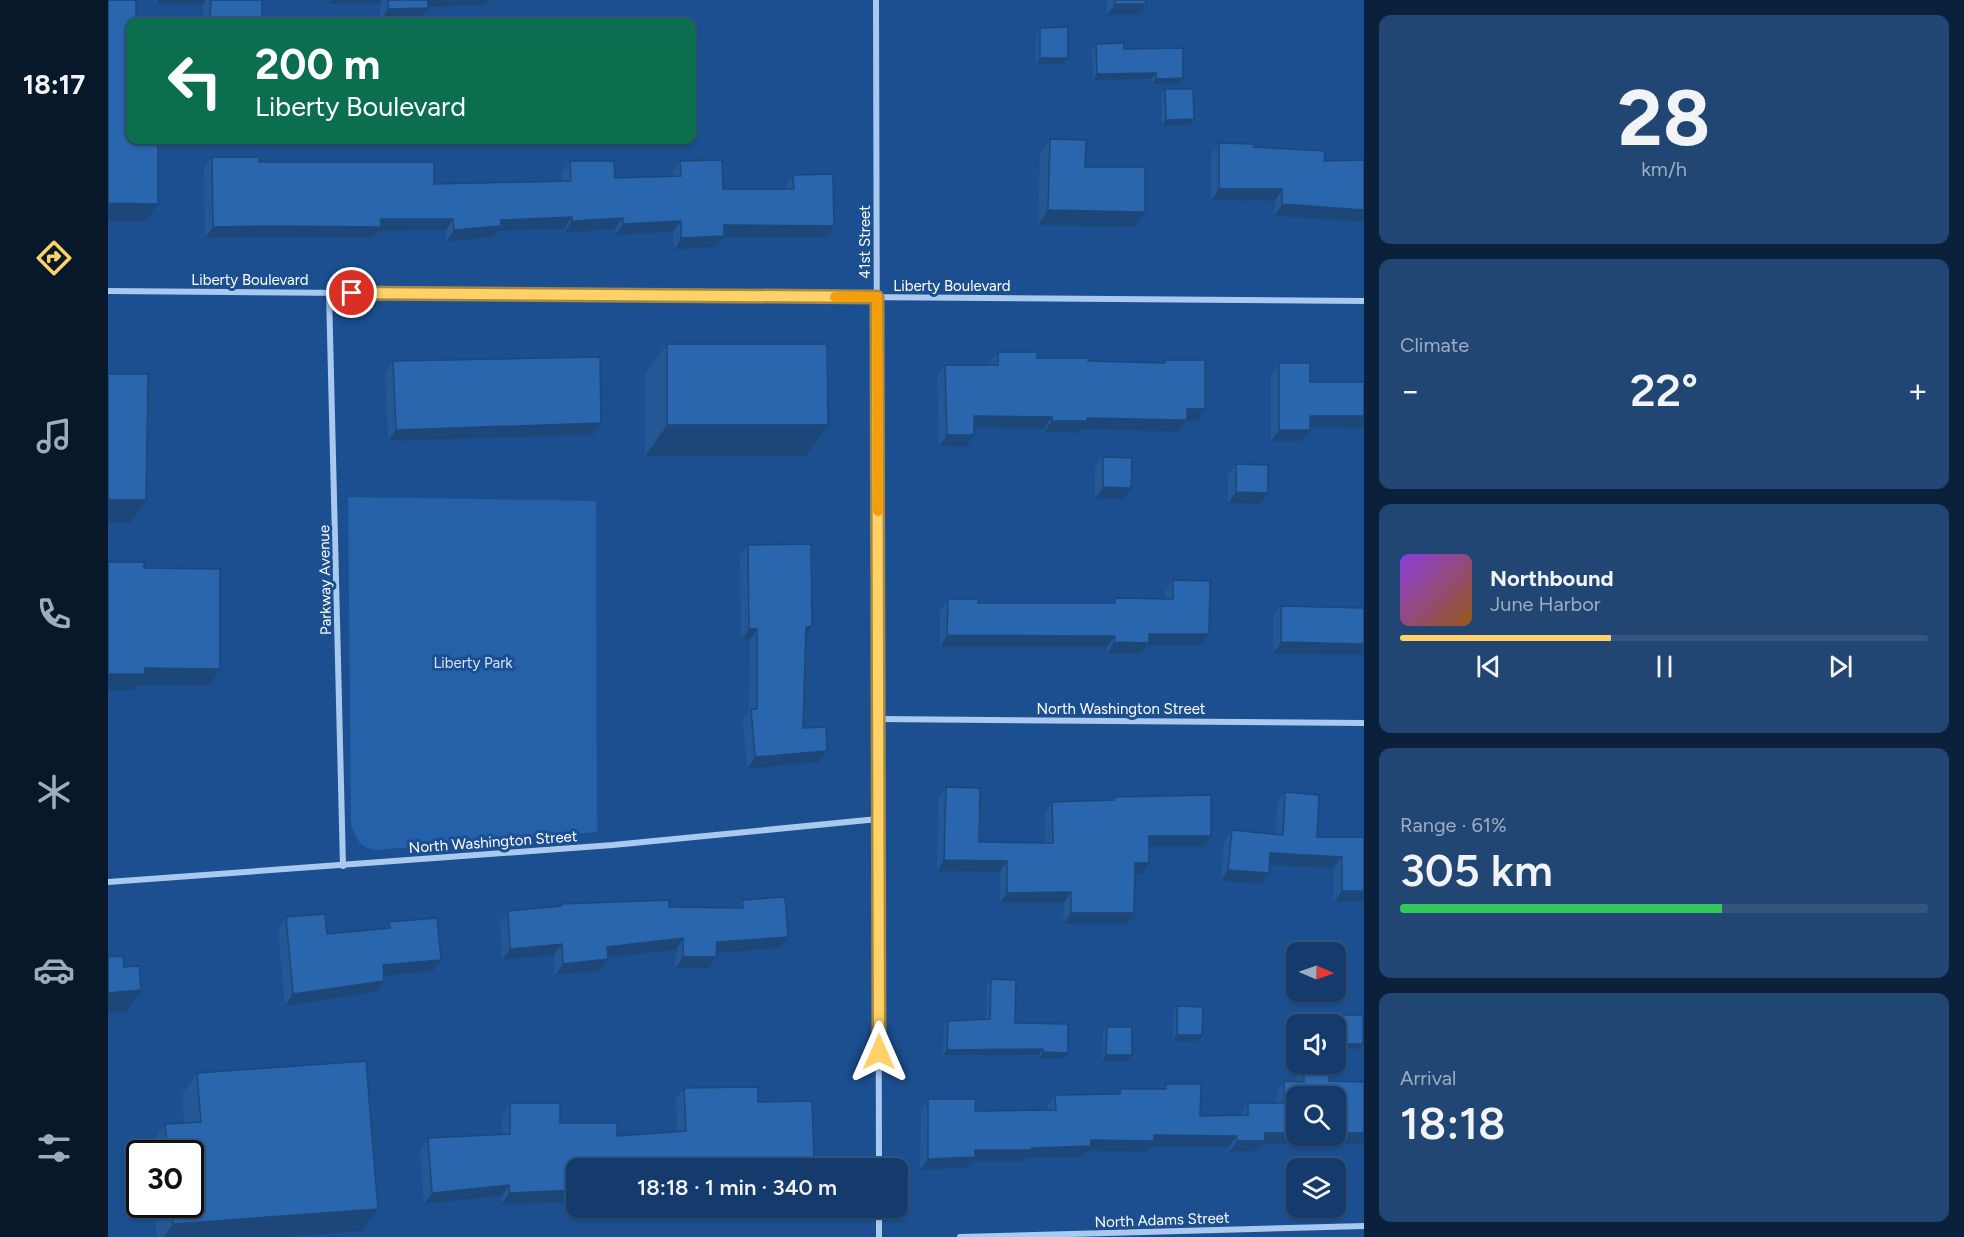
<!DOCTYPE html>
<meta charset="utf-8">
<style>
body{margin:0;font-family:Figtree,sans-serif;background:#214673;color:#f1f3f6;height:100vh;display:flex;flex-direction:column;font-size:22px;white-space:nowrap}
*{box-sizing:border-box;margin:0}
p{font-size:20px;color:#9dadc1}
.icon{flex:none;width:33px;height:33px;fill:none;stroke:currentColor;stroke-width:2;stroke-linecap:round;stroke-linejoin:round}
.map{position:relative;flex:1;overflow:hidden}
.panel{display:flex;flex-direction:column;gap:15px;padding:15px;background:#0b203b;width:600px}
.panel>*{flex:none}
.banner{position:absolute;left:18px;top:18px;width:570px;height:126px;border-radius:12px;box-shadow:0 2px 4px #0004,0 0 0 2px #33557e;background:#0b6e4f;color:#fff;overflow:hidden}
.needle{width:39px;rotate:92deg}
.fabs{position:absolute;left:1178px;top:942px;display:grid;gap:12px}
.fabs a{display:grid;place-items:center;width:60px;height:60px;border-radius:12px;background:#143b6b;box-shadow:0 2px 4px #0004,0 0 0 2px #33557e;font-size:30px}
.speed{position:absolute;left:18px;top:1140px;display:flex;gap:12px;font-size:30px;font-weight:700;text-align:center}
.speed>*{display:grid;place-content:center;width:78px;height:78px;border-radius:50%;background:#143b6b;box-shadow:0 2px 4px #0004,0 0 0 2px #33557e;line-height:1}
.speed .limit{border:3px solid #111;border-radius:9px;background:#fff;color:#111}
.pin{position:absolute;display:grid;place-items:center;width:51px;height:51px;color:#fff;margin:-26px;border:3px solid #fff;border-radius:50%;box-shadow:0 2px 6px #0007}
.me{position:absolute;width:66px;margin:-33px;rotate:0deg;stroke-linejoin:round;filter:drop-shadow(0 0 4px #0008)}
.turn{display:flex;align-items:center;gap:21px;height:126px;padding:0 30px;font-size:27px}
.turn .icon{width:78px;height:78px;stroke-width:2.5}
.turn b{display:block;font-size:42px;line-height:51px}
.big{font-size:45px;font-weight:600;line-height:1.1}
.panel .card{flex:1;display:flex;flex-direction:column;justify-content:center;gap:9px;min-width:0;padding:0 21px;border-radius:12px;background:#214673}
.panel .dial{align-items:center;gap:0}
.dial b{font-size:78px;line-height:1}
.song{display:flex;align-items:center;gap:18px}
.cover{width:72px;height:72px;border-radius:9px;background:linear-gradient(135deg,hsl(270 70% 55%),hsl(30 70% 35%))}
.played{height:6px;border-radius:3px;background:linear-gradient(90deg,#ffd166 40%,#33557e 40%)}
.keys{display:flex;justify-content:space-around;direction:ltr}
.heat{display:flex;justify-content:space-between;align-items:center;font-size:33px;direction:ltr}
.charge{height:9px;border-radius:4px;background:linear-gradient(90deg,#34c759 61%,#33557e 0)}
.trip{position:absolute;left:458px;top:1158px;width:342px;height:60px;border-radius:12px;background:#143b6b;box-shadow:0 2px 4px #0004,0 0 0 2px #33557e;font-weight:600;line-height:60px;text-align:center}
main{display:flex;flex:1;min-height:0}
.menu{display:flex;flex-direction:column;width:108px;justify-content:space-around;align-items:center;background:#08182b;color:#9dadc1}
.menu .icon{width:42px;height:42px}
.menu .on{color:#ffd166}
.menu b{font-size:27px;color:#f1f3f6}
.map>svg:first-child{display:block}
.green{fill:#2461a8}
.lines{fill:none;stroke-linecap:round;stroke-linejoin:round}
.street{stroke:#a9c9ee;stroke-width:6}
.wall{fill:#245895}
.shaded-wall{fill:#1d4779}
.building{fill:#2a66ad;stroke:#1d4779;stroke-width:1.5}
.route-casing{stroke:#a68842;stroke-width:15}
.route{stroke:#ffd166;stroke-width:10}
.slow{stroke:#f59e0b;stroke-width:10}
.labels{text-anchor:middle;stroke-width:6;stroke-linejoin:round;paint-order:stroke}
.street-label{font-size:15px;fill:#fff;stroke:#1b4f8f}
.park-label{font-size:15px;fill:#cfe3fa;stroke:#1b4f8f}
</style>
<main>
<nav class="menu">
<b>18:17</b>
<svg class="icon on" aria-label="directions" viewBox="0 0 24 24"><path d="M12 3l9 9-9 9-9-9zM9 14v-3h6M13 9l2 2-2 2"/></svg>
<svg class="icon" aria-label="music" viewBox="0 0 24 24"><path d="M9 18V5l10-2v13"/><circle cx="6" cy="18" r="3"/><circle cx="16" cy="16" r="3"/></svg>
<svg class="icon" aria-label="phone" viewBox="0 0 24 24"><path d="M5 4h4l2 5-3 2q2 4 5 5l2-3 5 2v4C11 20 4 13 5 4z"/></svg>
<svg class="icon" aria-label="climate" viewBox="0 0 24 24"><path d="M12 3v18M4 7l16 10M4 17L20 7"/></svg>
<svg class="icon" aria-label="car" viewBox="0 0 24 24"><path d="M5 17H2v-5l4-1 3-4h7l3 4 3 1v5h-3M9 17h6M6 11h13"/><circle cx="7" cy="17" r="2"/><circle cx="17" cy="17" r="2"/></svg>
<svg class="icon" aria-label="filters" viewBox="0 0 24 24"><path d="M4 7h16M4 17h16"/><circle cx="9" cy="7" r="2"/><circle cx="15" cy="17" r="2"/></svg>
</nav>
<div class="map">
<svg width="1256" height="1237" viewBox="0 0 1256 1237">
<rect width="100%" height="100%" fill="#1b4f8f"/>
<path class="green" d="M 240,497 L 488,501 L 489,832 L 268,850 C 252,848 249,840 243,825 Z"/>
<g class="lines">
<g class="street">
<polyline points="768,0 771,1168"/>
<polyline points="0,291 1256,301"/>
<polyline points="221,293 235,866"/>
<polyline points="770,719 1256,723"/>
<polyline points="0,882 505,845 770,819"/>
<polyline points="771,1208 771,1237"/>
<polyline points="852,1237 1256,1226"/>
</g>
</g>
<g class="wall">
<polygon points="47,0 154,0 154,17 150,22 95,22 95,5 47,4"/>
<polygon points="219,0 381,0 377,5 320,8 312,20 272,21 272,3 219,4"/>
<polygon points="999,0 1038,0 1038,4 1031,15 999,15"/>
<polygon points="932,28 956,64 928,64 928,34"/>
<polygon points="988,44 1016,49 1071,84 1044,84 1044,79 985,80 984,50"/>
<polygon points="1057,89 1082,125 1054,126 1053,95"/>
<polygon points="942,139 1037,212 1026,227 930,225 932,154"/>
<polygon points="1111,143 1146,147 1216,161 1256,160 1256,222 1166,216 1167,201 1103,200 1103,155"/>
<polygon points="104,157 151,162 326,184 454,181 454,173 462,161 507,178 565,176 564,172 572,161 615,189 677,189 677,186 685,175 718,238 616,237 608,247 566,250 565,232 507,235 507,229 456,233 456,229 389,231 385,237 338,242 338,230 270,231 265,238 157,237 97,238 96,169"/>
<polygon points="559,344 720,425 698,456 537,456 537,375"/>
<polygon points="890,352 929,358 980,361 1055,363 1057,360 1089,421 1078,420 1071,432 974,429 971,433 936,432 936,429 866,427 858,447 831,446 829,377 837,365 882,365 882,363"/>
<polygon points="285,361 493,423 485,435 280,441 277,373"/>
<polygon points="1171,363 1202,427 1202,430 1194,441 1163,441 1163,375"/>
<polygon points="995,457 1015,499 987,499 987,468"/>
<polygon points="1128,464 1152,504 1120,503 1120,476"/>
<polygon points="640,545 704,626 698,635 695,728 711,762 639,769 635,720 641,712 642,640 633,641 632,556"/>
<polygon points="1065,580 1101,634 1093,646 1039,645 1033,654 999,654 999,647 832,647 832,611 840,599 870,603 1004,603 1007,598 1057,599 1057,592"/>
<polygon points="1173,606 1256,608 1256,655 1165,654 1165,617"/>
<polygon points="838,787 871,842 937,843 937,813 944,802 1003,800 1006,797 1103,836 1095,847 1041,847 1034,874 1027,874 1019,924 955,924 956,903 892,903 892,872 829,871 830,798"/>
<polygon points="1177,792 1209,837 1256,837 1256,902 1226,902 1226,868 1161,865 1153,884 1113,881 1116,842 1124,830 1168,834 1169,804"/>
<polygon points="634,900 680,937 672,948 608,953 601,968 567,968 568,950 500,957 500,959 492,971 447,975 446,955 394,960 392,922 400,911 451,906 453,904 629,908"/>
<polygon points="178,917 219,934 277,929 281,922 333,960 325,971 276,976 276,981 268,992 177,1006 170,929"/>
<polygon points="883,979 907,1023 956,1059 931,1058 931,1055 835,1055 836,1027 840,1021 878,1019 879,985"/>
<polygon points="1069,1006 1090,1041 1065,1041 1065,1012"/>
<polygon points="1222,1015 1251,1049 1227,1049 1227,1024 1194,1024 1195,1023 1218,1023 1218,1021"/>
<polygon points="999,1027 1024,1055 1020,1061 994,1061 995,1032"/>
<polygon points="1188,1033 1188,1064 1221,1064 1221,1081 1256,1082 1256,1144 1155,1144 1149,1151 1121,1152 1121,1147 1042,1146 1038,1152 979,1151 975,1157 918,1158 916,1161 864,1161 859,1168 812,1170 813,1110 820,1099 867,1111 940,1110 939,1106 947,1095 1009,1094 1012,1089 1055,1089 1058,1084 1092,1116 1133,1115 1140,1103 1168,1103 1169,1092 1176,1081 1188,1082 1187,1034"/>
<polygon points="89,1073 270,1209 254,1231 176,1237 49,1237 46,1204 82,1204 82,1154 43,1154 42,1146 57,1124 76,1123 74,1095"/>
<polygon points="576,1088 650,1102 704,1101 468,1168 468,1206 460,1207 460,1202 393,1205 394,1196 316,1204 312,1150 320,1138 394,1134 394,1115 402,1103 452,1123 509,1136 569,1131 568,1099"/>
</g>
<g class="shaded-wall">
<polygon points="50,0 98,0 95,5 47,4"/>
<polygon points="222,0 274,0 272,3 219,4"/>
<polygon points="317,0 381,0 377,5 312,8"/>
<polygon points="1007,4 1038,4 1031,15 999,15"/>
<polygon points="320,8 312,20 272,21 280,9"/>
<polygon points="154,17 150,22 99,22 102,18"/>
<polygon points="932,58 960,58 956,64 928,64"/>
<polygon points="1048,73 1044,79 985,80 989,74"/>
<polygon points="1075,78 1071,84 1044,84 1048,79"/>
<polygon points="1086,119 1082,125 1054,126 1058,120"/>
<polygon points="1111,189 1174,189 1167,201 1103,200"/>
<polygon points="0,203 50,204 37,222 0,222"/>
<polygon points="1174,204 1256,210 1256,222 1166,216"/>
<polygon points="940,210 1037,212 1026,227 930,225"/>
<polygon points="464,217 456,229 389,231 385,237 338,242 346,230 393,220"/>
<polygon points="515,218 507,229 456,233 464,221"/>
<polygon points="273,219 345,219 338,230 270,231 265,238 157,237 97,238 105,227"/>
<polygon points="573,221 565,232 507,235 515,224"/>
<polygon points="616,225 726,226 718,238 616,237 608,247 566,250 573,238"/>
<polygon points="1079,409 1097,409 1089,421 1078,420 1071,432 974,429 971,433 936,432 944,421"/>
<polygon points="866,416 944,417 936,429 858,427"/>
<polygon points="1202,416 1256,416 1256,428 1194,427"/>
<polygon points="493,423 485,435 280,441 288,430"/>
<polygon points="559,425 720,425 698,456 537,456"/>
<polygon points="1171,430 1202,430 1194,441 1163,441"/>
<polygon points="839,435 866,435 858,447 831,446"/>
<polygon points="995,487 1023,488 1015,499 987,499"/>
<polygon points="1128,492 1160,493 1152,504 1120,503"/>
<polygon points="0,500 38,500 23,522 0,522"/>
<polygon points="704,626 696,638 698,627"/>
<polygon points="641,629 649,629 642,640 633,641"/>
<polygon points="1041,634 1101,634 1093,646 1039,645 1033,654 999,654 1006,642"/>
<polygon points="839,635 1007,636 999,647 832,647"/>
<polygon points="1173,642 1256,644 1256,655 1165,654"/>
<polygon points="37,668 112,669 101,686 29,685 25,690 0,690 0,674"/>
<polygon points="719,751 711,762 639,769 647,757"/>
<polygon points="1041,836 1103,836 1095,847 1034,847"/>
<polygon points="1162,853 1234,857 1226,868 1154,865"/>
<polygon points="836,860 899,861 892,872 829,871"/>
<polygon points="1027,863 1041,863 1034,874 1020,874"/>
<polygon points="1120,870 1161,873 1153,884 1113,881"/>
<polygon points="1234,891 1256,891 1256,902 1226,902"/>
<polygon points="963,892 956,903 892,903 899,893"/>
<polygon points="963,913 1026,913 1019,924 955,924"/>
<polygon points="680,937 672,948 601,954 609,942"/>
<polygon points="575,938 568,950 492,958 499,947"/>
<polygon points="454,944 446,955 394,960 402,949"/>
<polygon points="575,957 608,957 601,968 567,968"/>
<polygon points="500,959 492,971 447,975 455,964"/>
<polygon points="333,960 325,971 267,977 275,965"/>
<polygon points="276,981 268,992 177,1006 185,994"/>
<polygon points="33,990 18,1012 0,1013 0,993"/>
<polygon points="1069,1035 1094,1035 1090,1041 1065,1041"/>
<polygon points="1227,1044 1255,1044 1251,1049 1227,1049"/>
<polygon points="935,1049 931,1055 835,1055 839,1050"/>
<polygon points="935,1052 960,1053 956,1059 931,1058"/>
<polygon points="998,1055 1024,1055 1020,1061 994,1061"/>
<polygon points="1157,1133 1188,1133 1188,1136 1227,1136 1227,1133 1256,1133 1256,1144 1155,1144 1149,1151 1121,1152 1129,1141"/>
<polygon points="1046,1135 1129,1136 1121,1147 1042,1146 1038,1152 979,1151 975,1157 918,1158 916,1161 864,1161 859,1168 812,1170 820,1159 867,1150 924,1148 983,1140"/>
<polygon points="706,1162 701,1168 649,1168 652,1164"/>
<polygon points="401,1185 394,1196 316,1204 324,1193"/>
<polygon points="468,1190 460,1202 393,1205 401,1193"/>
<polygon points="468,1195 468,1206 460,1207"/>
<polygon points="270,1209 254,1231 176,1237 56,1237 65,1224"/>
</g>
<g class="building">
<polygon points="0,0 28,0 28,22 22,22 22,140 50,140 50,204 0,203"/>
<polygon points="103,0 154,0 154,17 102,18"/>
<polygon points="280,0 320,0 320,8 280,9"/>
<rect x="1007" y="0" width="31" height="4"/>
<polygon points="960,27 960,58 932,58 932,28"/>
<polygon points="1016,43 1016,49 1075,48 1075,78 1048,79 1048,73 989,74 988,44"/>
<polygon points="1057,89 1085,89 1086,119 1058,120"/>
<polygon points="942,139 978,140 977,167 1037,167 1037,212 940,210"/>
<polygon points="1111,143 1146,144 1146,147 1217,151 1216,161 1256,160 1256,210 1174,204 1174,189 1111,189"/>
<polygon points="104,157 151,157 151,162 326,162 326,184 463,181 462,161 506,161 507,178 573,176 572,161 614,160 615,189 686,189 685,175 725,174 726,226 616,225 616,236 573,238 573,221 515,224 515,218 464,221 464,217 393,220 393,226 346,230 345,219 273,219 273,227 165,226 105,227"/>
<polygon points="559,344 719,344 720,425 559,425"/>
<polygon points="890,352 929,352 929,358 980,358 980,361 1057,363 1057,360 1097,360 1097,409 1079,409 1079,420 979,418 979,421 944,421 944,417 866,416 866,435 839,435 837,365 890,365"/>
<polygon points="492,357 493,423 288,430 285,361"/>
<polygon points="1171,363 1202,363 1202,382 1256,382 1256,416 1202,416 1202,430 1171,430"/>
<polygon points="0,374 40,374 38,500 0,500"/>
<polygon points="995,457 1024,458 1023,488 995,487"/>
<polygon points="1128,464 1160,465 1160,493 1128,492"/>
<polygon points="703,544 704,626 698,627 695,728 718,727 719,751 647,757 643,709 649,709 649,629 641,629 640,545"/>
<polygon points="0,562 36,562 36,568 112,569 112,669 37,668 37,674 0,674"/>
<polygon points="1065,580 1102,581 1101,634 1041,634 1041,643 1006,642 1007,636 839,635 840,599 870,599 870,603 1007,603 1007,598 1065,599"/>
<polygon points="1173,606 1256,608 1256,644 1173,642"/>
<polygon points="838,787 872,788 871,842 945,843 944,802 1006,800 1006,797 1103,795 1103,836 1041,836 1041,863 1027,863 1026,913 963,913 963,892 899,893 899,861 836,860"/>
<polygon points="1177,792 1211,795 1209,837 1256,837 1256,891 1234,891 1234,857 1162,853 1161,873 1120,870 1124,830 1175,835"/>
<polygon points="677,897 680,937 609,942 608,957 575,957 575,938 499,947 500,959 455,964 454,944 402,949 400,911 453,906 453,904 561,900 561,907 635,908 634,900"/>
<polygon points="217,914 219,934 282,928 281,922 329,918 333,960 275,965 276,981 185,994 178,917"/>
<polygon points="15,956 16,967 31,966 33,990 0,993 0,957"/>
<polygon points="883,979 908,980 907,1023 960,1024 960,1053 935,1052 935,1049 839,1050 840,1021 882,1019"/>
<polygon points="1069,1006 1095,1007 1094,1035 1069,1035"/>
<polygon points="1222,1015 1255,1015 1255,1044 1227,1044 1227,1024 1222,1024"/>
<rect x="1195" y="1023" width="25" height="1"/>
<polygon points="999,1027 1024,1027 1024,1055 998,1055"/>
<polygon points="258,1061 270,1209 65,1224 63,1204 82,1204 82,1154 60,1154 57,1124 93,1122 89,1073"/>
<polygon points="1196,1064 1221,1064 1221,1081 1256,1082 1256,1133 1227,1133 1227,1096 1188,1096 1188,1133 1157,1133 1157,1141 1129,1141 1129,1136 1046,1135 1046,1141 983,1140 983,1146 924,1148 923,1150 867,1150 867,1157 820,1159 820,1099 868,1099 867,1111 948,1110 947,1095 1012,1094 1012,1089 1058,1089 1058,1084 1093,1084 1092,1116 1140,1115 1140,1103 1176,1103 1176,1081 1196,1082"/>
<polygon points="650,1087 650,1102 704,1101 706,1162 652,1164 652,1168 468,1168 468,1195 468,1190 401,1193 401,1185 324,1193 320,1138 402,1134 402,1103 452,1103 452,1123 509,1123 509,1136 578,1131 576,1088"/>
</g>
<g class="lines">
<g class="route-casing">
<polyline id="route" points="244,293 769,297 771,1052"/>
</g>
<use href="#route" class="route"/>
<polyline class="slow" points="727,297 769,297 770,511"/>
</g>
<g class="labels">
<g class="street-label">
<text transform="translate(757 242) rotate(-90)" y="5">41st Street</text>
<text x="142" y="285">Liberty Boulevard</text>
<text x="844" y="291">Liberty Boulevard</text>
<text transform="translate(217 580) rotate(-91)" y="5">Parkway Avenue</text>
<text x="1013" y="714">North Washington Street</text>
<text transform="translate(385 842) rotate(-4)" y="5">North Washington Street</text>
<text transform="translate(1054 1220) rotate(-2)" y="5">North Adams Street</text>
</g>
<g class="park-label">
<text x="365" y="668">Liberty Park</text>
</g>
</g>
</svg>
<div class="fabs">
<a><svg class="needle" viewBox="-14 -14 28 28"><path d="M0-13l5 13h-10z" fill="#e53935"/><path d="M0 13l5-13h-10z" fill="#9dadc1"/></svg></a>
<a><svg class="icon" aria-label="sound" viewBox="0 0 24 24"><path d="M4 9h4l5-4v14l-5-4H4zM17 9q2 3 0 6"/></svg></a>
<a><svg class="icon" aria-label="search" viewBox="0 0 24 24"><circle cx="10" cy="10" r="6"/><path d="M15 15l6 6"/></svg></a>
<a><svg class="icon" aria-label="layers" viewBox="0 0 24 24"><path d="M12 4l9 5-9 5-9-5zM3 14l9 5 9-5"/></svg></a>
</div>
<div class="speed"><div class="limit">30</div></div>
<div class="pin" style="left:244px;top:293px;background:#d93025"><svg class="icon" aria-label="arrive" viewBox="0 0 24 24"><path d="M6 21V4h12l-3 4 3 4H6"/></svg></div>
<svg class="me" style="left:771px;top:1052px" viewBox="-20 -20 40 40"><path d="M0-17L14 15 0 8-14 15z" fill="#ffd166" stroke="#fff" stroke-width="4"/></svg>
<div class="trip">18:18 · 1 min · 340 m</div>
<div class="banner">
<div class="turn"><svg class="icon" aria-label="left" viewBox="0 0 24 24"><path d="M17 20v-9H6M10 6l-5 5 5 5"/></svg><div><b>200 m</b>Liberty Boulevard</div></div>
</div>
</div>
<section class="panel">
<div class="card dial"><b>28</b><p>km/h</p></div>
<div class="card"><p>Climate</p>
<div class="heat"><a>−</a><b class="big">22°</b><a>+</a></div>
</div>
<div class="card">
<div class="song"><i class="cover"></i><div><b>Northbound</b><p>June Harbor</p></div></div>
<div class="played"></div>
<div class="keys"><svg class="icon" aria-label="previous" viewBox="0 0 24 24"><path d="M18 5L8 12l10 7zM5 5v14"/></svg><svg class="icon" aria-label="pause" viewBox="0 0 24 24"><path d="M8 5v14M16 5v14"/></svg><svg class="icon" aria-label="next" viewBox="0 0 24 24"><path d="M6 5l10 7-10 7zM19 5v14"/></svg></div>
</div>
<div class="card"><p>Range · 61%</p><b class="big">305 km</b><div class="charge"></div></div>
<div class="card"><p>Arrival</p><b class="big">18:18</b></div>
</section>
</main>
